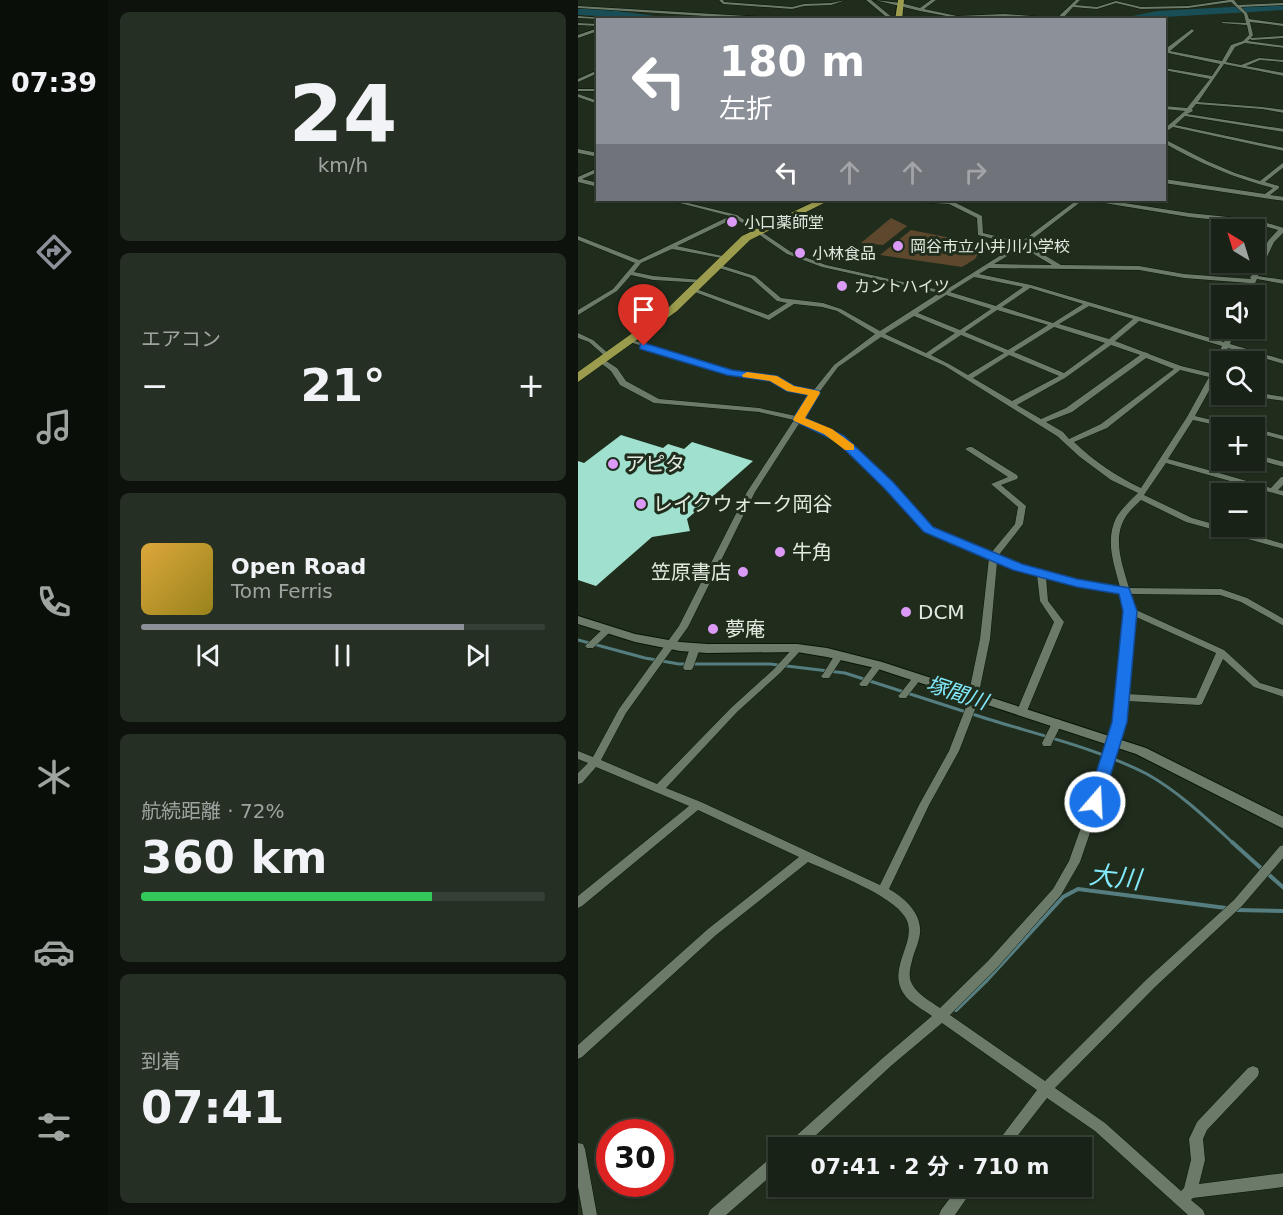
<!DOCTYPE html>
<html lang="ja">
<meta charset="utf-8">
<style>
body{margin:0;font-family:"DejaVu Sans","Noto Sans JP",sans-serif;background:#252f23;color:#f1f3f6;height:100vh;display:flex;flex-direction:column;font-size:22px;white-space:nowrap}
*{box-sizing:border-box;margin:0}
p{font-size:20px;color:#9fa4a1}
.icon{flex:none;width:33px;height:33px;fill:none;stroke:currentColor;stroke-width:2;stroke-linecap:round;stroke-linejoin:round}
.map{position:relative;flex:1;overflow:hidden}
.drawer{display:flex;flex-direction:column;gap:12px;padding:12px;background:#0d130c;width:470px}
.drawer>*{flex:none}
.hud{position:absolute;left:18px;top:18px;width:570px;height:183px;border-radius:0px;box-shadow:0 2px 4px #0004,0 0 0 2px #363f35;background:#8c9099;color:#fff;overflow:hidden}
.needle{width:39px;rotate:322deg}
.fabs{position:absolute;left:633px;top:219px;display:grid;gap:12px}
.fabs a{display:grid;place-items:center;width:54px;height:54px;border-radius:0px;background:#182216;box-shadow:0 2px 4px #0004,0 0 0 2px #363f35;font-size:30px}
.speed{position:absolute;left:18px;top:1119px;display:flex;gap:12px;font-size:30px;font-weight:700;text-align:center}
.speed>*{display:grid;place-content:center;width:78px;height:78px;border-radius:50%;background:#182216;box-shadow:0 2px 4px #0004,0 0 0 2px #363f35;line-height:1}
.speed .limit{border:9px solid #d22;background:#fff;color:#111}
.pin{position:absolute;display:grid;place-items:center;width:51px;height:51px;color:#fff;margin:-62px -26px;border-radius:50% 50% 50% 0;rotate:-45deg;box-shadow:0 0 6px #0007}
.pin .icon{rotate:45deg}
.me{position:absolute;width:66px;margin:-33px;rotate:19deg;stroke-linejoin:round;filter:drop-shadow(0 0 4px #0008)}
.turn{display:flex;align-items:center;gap:21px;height:126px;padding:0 24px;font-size:27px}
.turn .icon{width:78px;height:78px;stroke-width:2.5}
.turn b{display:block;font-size:42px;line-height:51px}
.lanes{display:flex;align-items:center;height:57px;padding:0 24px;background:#0003;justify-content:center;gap:30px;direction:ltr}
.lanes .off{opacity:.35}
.big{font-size:45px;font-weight:700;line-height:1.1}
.drawer .card{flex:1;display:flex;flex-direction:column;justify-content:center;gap:9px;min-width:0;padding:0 21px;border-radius:9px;background:#252f23}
.drawer .dial{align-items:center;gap:0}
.dial b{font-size:78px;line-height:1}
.song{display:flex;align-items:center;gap:18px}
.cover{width:72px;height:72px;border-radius:9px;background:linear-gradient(135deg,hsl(40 70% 55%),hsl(50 70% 35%))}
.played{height:6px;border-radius:3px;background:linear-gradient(90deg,#8c9099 80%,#363f35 80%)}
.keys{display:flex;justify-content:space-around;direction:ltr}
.heat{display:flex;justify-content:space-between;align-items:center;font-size:33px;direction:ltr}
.charge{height:9px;border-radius:4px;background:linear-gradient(90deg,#34c759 72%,#363f35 0)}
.trip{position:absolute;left:190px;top:1137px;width:324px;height:60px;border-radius:0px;background:#182216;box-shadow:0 2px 4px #0004,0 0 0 2px #363f35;font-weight:700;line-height:60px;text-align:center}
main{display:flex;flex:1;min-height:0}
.tab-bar{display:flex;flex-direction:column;width:108px;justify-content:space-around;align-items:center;background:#0a0e09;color:#9fa4a1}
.tab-bar .icon{width:42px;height:42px}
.tab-bar .active{color:#8c9099}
.tab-bar b{font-size:27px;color:#f1f3f6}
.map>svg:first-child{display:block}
.green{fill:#5e482d}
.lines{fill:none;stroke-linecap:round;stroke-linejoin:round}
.stream-far1{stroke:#567d80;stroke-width:3}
.stream{stroke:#567d80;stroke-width:4}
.river{fill:#1a4e57;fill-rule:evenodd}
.building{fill:#a0e0ce}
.minor-casing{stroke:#091507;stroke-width:1}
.tertiary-casing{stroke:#091507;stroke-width:2}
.primary-casing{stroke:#091507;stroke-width:1}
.minor{fill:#6c7b69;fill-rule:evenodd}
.tertiary{fill:#6c7b69;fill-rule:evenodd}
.primary{fill:#9b9c4d;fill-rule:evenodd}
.route{fill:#1a73e8;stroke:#114b97;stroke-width:1.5}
.slow{fill:#f59e0b}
.poi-dot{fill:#da9af6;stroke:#202d1d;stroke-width:2}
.labels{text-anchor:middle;stroke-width:6;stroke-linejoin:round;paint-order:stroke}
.far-poi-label{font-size:16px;fill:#e2eae0;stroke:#202d1d;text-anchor:start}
.poi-label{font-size:20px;fill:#e2eae0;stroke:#202d1d;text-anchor:start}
.water-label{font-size:21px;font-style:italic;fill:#81e9fb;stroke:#202d1d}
.near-water-label{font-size:26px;font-style:italic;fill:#81e9fb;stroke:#202d1d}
</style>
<main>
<nav class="tab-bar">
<b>07:39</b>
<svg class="icon active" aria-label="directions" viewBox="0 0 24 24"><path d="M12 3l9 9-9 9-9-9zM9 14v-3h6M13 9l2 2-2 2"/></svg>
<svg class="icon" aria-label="music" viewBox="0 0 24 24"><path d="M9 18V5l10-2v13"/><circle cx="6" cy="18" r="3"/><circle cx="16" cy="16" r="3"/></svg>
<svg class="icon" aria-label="phone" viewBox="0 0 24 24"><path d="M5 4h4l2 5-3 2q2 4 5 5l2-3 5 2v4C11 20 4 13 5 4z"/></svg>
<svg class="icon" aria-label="climate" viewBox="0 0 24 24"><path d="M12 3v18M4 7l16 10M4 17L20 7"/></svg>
<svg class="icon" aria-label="car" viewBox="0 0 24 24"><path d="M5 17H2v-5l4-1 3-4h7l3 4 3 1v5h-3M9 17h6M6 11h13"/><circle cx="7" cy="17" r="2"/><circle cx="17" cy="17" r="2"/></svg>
<svg class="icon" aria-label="filters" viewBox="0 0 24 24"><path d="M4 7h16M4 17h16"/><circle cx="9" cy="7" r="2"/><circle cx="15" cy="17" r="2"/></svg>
</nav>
<section class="drawer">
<div class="card dial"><b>24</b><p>km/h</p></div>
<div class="card"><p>エアコン</p>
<div class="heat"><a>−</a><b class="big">21°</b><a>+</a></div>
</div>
<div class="card">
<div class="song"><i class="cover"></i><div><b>Open Road</b><p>Tom Ferris</p></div></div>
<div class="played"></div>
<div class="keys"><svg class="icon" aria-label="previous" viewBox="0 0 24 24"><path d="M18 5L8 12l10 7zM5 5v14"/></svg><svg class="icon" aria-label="pause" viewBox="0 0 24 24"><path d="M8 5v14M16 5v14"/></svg><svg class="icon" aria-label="next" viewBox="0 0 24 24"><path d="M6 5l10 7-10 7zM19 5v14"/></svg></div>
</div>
<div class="card"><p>航続距離 · 72%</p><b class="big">360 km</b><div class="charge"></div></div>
<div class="card"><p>到着</p><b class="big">07:41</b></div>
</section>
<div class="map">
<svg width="706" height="1215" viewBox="0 0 706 1215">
<rect width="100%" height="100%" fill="#202d1d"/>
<g class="green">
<polygon points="313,218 329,226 305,245 283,243"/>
<polygon points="333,230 403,244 404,248 397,259 384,267 302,255"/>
</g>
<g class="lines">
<g class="stream-far1">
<polyline points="0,640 67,658 101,664 192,664 267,673 388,712"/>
<path d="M 394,714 C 452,733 514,746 569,774 C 601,792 628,818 655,843"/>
</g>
<g class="stream">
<polyline points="654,842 685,870"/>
<polyline points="690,874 706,888"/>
<polyline points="658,910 706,911"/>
<polyline points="378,1010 409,980 485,897 500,889 648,908"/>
</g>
<g class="river">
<polygon points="706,4 706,10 535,20 579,11"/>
<polygon points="0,9 26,9 106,20 0,15"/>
<polygon points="392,17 460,17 464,20 388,20"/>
</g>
</g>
<polygon class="building" points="43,435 85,448 90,444 106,449 114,442 175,461 109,519 112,531 74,537 18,586 0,580 0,461 6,463"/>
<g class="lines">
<g class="minor-casing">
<g id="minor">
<polygon points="141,0 145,0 146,2 214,7 226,4 253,3 268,0 253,5 226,6 214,9 145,4"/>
<polygon points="288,0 293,0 316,19 312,20"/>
<polygon points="297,0 323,3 342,8 353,0 358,0 346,9 379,16 427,14 478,18 476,19 427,16 379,18 342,11"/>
<polygon points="498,0 502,0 497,5 519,7 538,1 563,7 610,6 651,0 656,0 660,5 706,3 706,5 663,7 669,13 671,19 706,24 706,26 672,22 675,35 673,38 706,36 706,38 674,40 672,39 670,41 706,46 706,48 667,43 657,47 648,62 663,65 681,58 706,60 706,62 682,60 668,66 706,73 706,76 646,64 620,102 684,107 706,110 706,113 684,109 618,104 614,109 615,111 609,114 706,129 706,132 607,116 597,125 706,148 706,151 595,127 586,133 586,129 607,111 586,109 586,106 609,108 632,79 586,70 586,68 634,76 642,64 590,53 586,55 586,50 614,29 616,31 592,51 644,61 653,45 665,41 671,35 669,25 643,23 645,22 668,23 666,14 653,2 610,8 563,9 538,3 519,9 495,7 486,17 482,17 482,15"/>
<polygon points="0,6 222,19 224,20 192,20 0,8"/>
<polygon points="0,16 38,19 40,20 0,18"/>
<polygon points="0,23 20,24 20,26 0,25"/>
<polygon points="20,28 20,31 0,38 0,35"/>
<polygon points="20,70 20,73 0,82 0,79"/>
<rect x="0" y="89" width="20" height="2"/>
<polygon points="0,94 20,101 20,104 0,97"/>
<path d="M 586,139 L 629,161 L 657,173 L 682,181 L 706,162 L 706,167 L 687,182 L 701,186 L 701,188 L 692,195 L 706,197 L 706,201 L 586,183 L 586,179 L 687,194 L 695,188 C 656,178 621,163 586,143 Z"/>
<polygon points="0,149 20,153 20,157 0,153"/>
<polygon points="20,168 20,172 4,179 20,183 20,187 0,182 0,177"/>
<path d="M 90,200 L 98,200 L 159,215 L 213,252 L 248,265 L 366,291 L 439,245 L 400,235 L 399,218 L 371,204 L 338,202 L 335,200 L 372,200 L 404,216 L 405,233 L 443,242 L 499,200 L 505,200 L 448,244 L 483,265 L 561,266 L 606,274 L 673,279 L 672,277 L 674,275 L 690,241 L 700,230 L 678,224 L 611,217 L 520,202 L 517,200 L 527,200 L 611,213 L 679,220 L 706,228 L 706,232 L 696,242 L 680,276 L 706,280 L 706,284 L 679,279 L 671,296 L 665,296 L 671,283 L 606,278 L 561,270 L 411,268 L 401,274 L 453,285 L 646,342 L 651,328 L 658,328 L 652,344 L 706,360 L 706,364 L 650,348 L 639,376 L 617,416 L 667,428 L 651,428 L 615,420 L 590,459 L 634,471 L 644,458 L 644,460 L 650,460 L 641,473 L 693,488 L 703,477 L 706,477 L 706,484 L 700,490 L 706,491 L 706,496 L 588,463 L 566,495 L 614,518 L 706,544 L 706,549 L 608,522 L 563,500 C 557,506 550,512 547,518 C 534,540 545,566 551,588 L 643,589 L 669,598 L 706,619 L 706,626 L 663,602 L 642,595 L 552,594 L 556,609 L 646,650 L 682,683 L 706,690 L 706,697 L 676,687 L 645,659 L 624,704 L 621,705 L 549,701 L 547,722 L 539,754 L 502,862 L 483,895 L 418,969 L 372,1015 L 467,1081 L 569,979 L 656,900 L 702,846 L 706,845 L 706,857 L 664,906 L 577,987 L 477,1088 L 527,1123 L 603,1191 L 606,1188 L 613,1160 L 611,1139 L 619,1122 L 670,1068 L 675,1066 L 680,1068 L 681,1072 L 680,1076 L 629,1130 L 625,1139 L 627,1160 L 621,1184 L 706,1173 L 706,1187 L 615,1198 L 613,1200 L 625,1210 L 627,1215 L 610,1215 L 517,1131 L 469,1098 L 430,1148 L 415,1148 L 459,1090 L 364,1023 L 314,1065 L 224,1148 L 208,1148 L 209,1144 L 306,1057 L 354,1016 C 347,1011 338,1006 331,1000 C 302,971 343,942 327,917 C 314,895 255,873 230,862 L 138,935 L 4,1057 L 0,1059 L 0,1045 L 130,929 L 221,857 L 120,810 L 4,906 L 0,908 L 0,896 L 111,806 L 18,767 L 4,783 L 0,784 L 0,773 L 10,763 L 0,759 L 0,751 L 15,757 L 41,709 L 101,626 L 169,492 L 216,420 L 181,412 L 76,403 L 42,385 L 33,371 L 19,360 L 23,358 L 25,359 L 39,368 L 48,381 L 81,399 L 181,408 L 218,416 L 232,394 L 210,391 L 193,380 L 150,375 L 49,341 L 52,339 L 54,340 L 154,371 L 198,376 L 215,387 L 235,391 L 256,365 L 297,334 L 259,311 L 244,307 L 216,304 L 191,320 L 114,291 L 114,289 L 118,289 L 190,315 L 209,303 L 199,301 L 173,278 L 138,267 L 138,265 L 142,265 L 177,276 L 203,298 L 245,303 L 263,309 L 302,331 L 361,293 L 244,267 L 209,254 L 157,218 L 99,246 L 149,257 L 149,259 L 94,249 L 63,263 L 56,272 L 75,276 L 124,280 L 127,282 L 126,283 L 75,280 L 53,275 L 39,291 L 0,315 L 0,310 L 35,289 L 57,263 L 0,240 L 0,236 L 61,260 L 152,216 ZM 444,247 L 474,265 L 416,264 ZM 396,277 L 445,287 L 418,306 L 372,292 ZM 452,288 L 505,304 L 475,323 L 424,307 ZM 368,295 L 413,309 L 382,330 L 340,313 ZM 511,306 L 555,319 L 531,339 L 481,324 ZM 419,310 L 470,325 L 430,350 L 387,332 ZM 336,316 L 377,333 L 348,353 L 307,334 ZM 561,321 L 644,346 L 632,373 L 603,366 L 571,354 L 570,353 L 566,352 L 537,341 ZM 476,327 L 527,343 L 486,373 L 436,352 ZM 383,335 L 426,353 L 390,375 L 371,364 L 353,355 ZM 303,337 L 367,366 L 479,436 L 502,457 L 533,480 L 560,493 C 553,500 543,509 538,518 C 527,541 536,564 542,587 C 500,580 459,572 420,556 L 445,524 L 448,506 L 423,485 L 439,479 L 440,477 L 439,475 L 394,447 L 391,447 L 387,449 L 430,477 L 413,484 L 440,507 L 437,524 L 413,553 L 353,528 L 313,483 L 265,436 L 253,429 L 224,418 L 240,394 L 260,367 ZM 533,345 L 562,355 L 488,408 L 463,419 L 439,405 L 487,378 ZM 431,355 L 481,376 L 434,401 L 395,378 ZM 568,358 L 596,369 L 523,424 L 491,439 L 485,432 L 468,422 L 494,412 ZM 602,370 L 631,377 L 609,417 L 563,488 C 538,476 517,462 496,442 L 529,428 ZM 222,422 L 247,433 L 259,440 L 307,487 L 347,532 L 411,558 L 402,639 L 388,707 L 371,751 L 341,805 L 302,885 L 123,802 L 88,788 L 159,712 L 202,673 L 223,650 L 225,648 L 223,646 L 217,646 L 196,669 L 153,708 L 79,784 L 23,760 L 48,713 L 110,627 L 177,492 ZM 419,562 L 436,569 L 459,575 L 462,601 L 476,622 L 439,711 L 441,713 L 447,713 L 449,711 L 486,622 L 470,601 L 468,577 L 499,586 L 543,593 L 547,611 L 540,695 L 538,697 L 539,699 L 537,722 L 529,754 L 491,861 L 475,889 L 410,961 L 362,1008 C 352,1001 340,995 334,984 C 330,977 332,968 334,961 C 336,952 341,943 342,933 C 344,914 327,898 311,889 L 351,805 L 381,751 L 398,707 L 412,639 ZM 556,616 L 638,653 L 618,698 L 549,694 Z"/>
<polygon points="0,333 15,340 32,355 32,357 28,357 11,342 0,338"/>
<polygon points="676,392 706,397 706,401 673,396 673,394 676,394"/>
<polygon points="676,428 706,436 706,440 676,432"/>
<polygon points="676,454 706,462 706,467 676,459"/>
<polygon points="29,627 32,628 34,630 32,632 15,648 9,648 7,646 9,644 26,628"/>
<polygon points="117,645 122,648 115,668 113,670 107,670 105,668 112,648"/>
<polygon points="261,652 266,655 251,678 245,678 243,676 245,674 258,653"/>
<polygon points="300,662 303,663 305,665 303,667 289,686 283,686 281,684 283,682 297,663"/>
<polygon points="339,675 342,676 344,678 342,680 328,698 322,698 320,696 322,694 336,676"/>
<polygon points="479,719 483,721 484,723 474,743 473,746 465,746 464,743 475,721"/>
<polygon points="0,1143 5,1144 7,1149 19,1215 5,1215 0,1187"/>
<polygon points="201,1154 201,1169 148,1215 130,1215 132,1210 196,1155"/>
<polygon points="381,1186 397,1186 377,1215 361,1215 363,1210"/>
</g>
</g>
<g class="tertiary-casing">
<polygon id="tertiary" points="0,616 57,634 102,642 129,644 219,644 249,648 304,662 568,748 706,817 706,829 558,754 297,668 249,657 219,652 129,653 102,651 57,642 0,624"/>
</g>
<g class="primary-casing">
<g id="primary">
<polygon points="320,0 326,0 324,20 317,20"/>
<polygon points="240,200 252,200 172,240 99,311 0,382 0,372 91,307 164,236"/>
</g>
</g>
<use href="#minor" class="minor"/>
<use href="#tertiary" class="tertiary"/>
<use href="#primary" class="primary"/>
</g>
<polygon class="route" points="66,343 154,370 199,376 216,386 241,391 242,393 227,418 266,436 315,482 355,527 444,564 499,579 551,588 559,611 549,722 523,806 511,806 509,802 534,722 545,611 541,594 499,587 435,570 346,532 306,488 258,441 216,421 215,419 230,395 209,391 192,381 149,375 62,349 62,344"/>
<polygon class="slow" points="169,372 199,376 216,386 241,391 242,393 227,418 254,429 276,445 276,450 267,450 246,434 216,421 215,419 230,395 209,391 192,381 165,377 164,375"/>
<g class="poi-dot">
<circle cx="154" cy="222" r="6"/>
<circle cx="320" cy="246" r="6"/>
<circle cx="222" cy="253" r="6"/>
<circle cx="264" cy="286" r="6"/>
<circle cx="35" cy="464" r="6"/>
<circle cx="63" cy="504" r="6"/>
<circle cx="202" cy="552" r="6"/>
<circle cx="165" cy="572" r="6"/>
<circle cx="328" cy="612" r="6"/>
<circle cx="135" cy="629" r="6"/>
</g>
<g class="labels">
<g class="far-poi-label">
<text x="166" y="228">小口薬師堂</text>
<text x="332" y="252">岡谷市立小井川小学校</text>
<text x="234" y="259">小林食品</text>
<text x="276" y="292">カントハイツ</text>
</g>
<g class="poi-label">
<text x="47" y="471">アピタ</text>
<text x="75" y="511">レイクウォーク岡谷</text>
<text x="214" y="559">牛角</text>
<text x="153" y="579" text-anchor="end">笠原書店</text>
<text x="340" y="619">DCM</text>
<text x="147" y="636">夢庵</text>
</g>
<g class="water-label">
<text transform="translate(379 693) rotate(18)" y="7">塚間川</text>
</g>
<g class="near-water-label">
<text transform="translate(537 877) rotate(6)" y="9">大川</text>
</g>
</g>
</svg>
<div class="fabs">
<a><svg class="needle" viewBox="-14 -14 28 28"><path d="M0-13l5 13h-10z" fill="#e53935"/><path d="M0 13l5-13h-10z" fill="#9fa4a1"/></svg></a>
<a><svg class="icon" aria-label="sound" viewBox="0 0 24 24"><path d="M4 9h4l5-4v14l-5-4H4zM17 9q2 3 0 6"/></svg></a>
<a><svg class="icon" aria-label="search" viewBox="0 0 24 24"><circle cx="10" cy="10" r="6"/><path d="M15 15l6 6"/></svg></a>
<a>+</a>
<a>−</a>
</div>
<div class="speed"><div class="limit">30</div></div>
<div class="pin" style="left:66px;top:346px;background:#d93025"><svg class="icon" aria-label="arrive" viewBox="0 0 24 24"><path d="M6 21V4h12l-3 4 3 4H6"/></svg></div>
<svg class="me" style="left:517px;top:802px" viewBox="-20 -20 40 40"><circle r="17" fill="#1a73e8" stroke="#fff" stroke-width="3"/><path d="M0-11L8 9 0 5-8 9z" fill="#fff"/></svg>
<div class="trip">07:41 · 2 分 · 710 m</div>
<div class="hud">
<div class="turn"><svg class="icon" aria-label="left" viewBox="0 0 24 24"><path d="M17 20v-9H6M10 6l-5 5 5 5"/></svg><div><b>180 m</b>左折</div></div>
<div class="lanes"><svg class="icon" aria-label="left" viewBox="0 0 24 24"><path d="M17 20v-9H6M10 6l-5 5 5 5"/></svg><svg class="icon off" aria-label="ahead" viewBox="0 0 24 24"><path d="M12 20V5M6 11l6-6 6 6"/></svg><svg class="icon off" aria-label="ahead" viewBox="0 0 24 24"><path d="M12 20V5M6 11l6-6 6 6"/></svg><svg class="icon off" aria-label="right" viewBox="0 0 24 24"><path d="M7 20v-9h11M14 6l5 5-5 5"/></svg></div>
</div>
</div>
</main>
